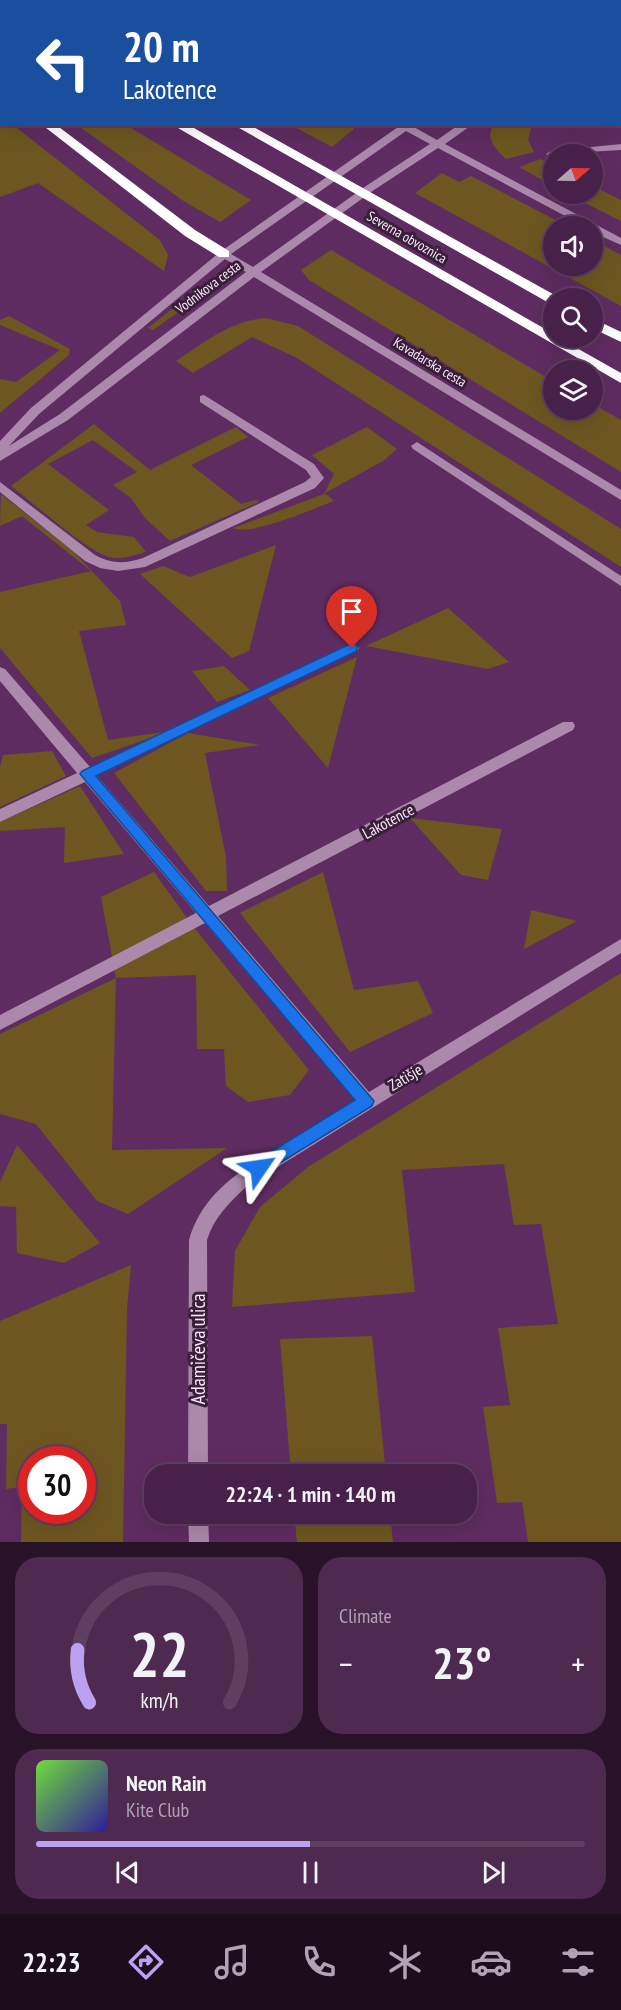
<!DOCTYPE html>
<meta charset="utf-8">
<style>
body{margin:0;font-family:"PT Sans Narrow",sans-serif;background:#4e2950;color:#f1f3f6;height:100vh;display:flex;flex-direction:column;font-size:22px;white-space:nowrap}
*{box-sizing:border-box;margin:0}
p{font-size:20px;color:#b0a3b4}
.icon{flex:none;width:33px;height:33px;fill:none;stroke:currentColor;stroke-width:2;stroke-linecap:round;stroke-linejoin:round}
.map{position:relative;height:1542px;overflow:hidden}
.panel{display:flex;flex-direction:column;gap:15px;padding:15px;background:#271228;flex:1}
.panel>*{flex:none}
.guide{position:absolute;left:0px;top:0px;width:621px;height:126px;box-shadow:0 6px 24px #0002,0 0 0 2px #5f3e61;background:#1a4fa0;color:#fff;overflow:hidden}
.needle{width:39px;rotate:70deg}
.controls{position:absolute;left:543px;top:144px;display:grid;gap:12px}
.controls a{display:grid;place-items:center;width:60px;height:60px;border-radius:50%;background:#472149;box-shadow:0 6px 24px #0002,0 0 0 2px #5f3e61;font-size:30px}
.speed{position:absolute;left:18px;top:1446px;display:flex;gap:12px;font-size:30px;font-weight:700;text-align:center}
.speed>*{display:grid;place-content:center;width:78px;height:78px;border-radius:50%;background:#472149;box-shadow:0 6px 24px #0002,0 0 0 2px #5f3e61;line-height:1}
.speed .limit{border:9px solid #d22;background:#fff;color:#111}
.pin{position:absolute;display:grid;place-items:center;width:51px;height:51px;color:#fff;margin:-62px -26px;border-radius:50% 50% 50% 0;rotate:-45deg;box-shadow:0 0 6px #0007}
.pin .icon{rotate:45deg}
.me{position:absolute;width:66px;margin:-33px;rotate:58deg;stroke-linejoin:round;filter:drop-shadow(0 0 4px #0008)}
.turn{display:flex;align-items:center;gap:21px;height:126px;padding:0 24px;font-size:27px}
.turn .icon{width:78px;height:78px;stroke-width:2.5}
.turn b{display:block;font-size:42px;line-height:51px}
.big{font-size:45px;font-weight:600;line-height:1.1}
.panel .tile{flex:1;display:flex;flex-direction:column;justify-content:center;gap:9px;min-width:0;padding:0 21px;border-radius:24px;background:#4e2950}
.panel .dial{align-items:center;gap:0}
.dial svg{height:156px;overflow:visible;fill:none;stroke:#5f3e61;stroke-width:7;stroke-linecap:round;text-anchor:middle}
.dial text{fill:#f1f3f6;stroke:none}
.song{display:flex;align-items:center;gap:18px}
.cover{width:72px;height:72px;border-radius:9px;background:linear-gradient(135deg,hsl(100 70% 55%),hsl(250 70% 35%))}
.played{height:6px;border-radius:3px;background:linear-gradient(90deg,#bca0f2 50%,#5f3e61 50%)}
.keys{display:flex;justify-content:space-around;direction:ltr}
.heat{display:flex;justify-content:space-between;align-items:center;font-size:33px;direction:ltr}
.panel .tiles{flex:1;display:grid;gap:15px;grid-template-columns:1fr 1fr}
.tile:last-child{grid-column:span 2}
.trip{position:absolute;left:144px;top:1464px;width:333px;height:60px;border-radius:24px;background:#472149;box-shadow:0 6px 24px #0002,0 0 0 2px #5f3e61;font-weight:600;line-height:60px;text-align:center}
.tabs{display:flex;height:96px;justify-content:space-around;align-items:center;background:#1c0d1d;color:#b0a3b4}
.tabs .icon{width:42px;height:42px}
.tabs .current{color:#bca0f2}
.tabs b{font-size:27px;color:#f1f3f6}
.map>svg:first-child{display:block}
.green{fill:#6d5620;fill-rule:evenodd}
.lines{fill:none;stroke-linecap:round;stroke-linejoin:round}
.minor{fill:#ab88ac;fill-rule:evenodd}
.highway{fill:#fff;fill-rule:evenodd}
.route{fill:#1a73e8;stroke:#114b97;stroke-width:1.5}
.labels{text-anchor:middle;stroke-width:6;stroke-linejoin:round;paint-order:stroke}
.far-street-label{font-size:14px;fill:#fee6fe;stroke:#372038}
.street-label{font-size:16px;fill:#fee6fe;stroke:#372038}
.near-street-label{font-size:20px;fill:#fee6fe;stroke:#372038}
</style>
<div class="map">
<svg width="621" height="1542" viewBox="0 0 621 1542">
<rect width="100%" height="100%" fill="#5f2c61"/>
<g class="green">
<polygon points="0,114 2,124 13,125 160,240 168,255 164,271 38,183 0,197"/>
<polygon points="77,125 126,125 251,200 220,222 185,202"/>
<polygon points="291,125 353,125 354,129 332,147"/>
<path d="M 494,125 L 532,125 L 528,140 L 534,152 L 506,159 C 496,150 484,138 494,125 Z"/>
<polygon points="541,159 553,166 553,186 519,167"/>
<polygon points="442,173 459,182 471,176 567,226 554,226 554,266 592,266 593,240 621,255 621,306 415,193"/>
<polygon points="593,186 621,200 621,221 567,194 592,194"/>
<polygon points="331,250 553,381 554,410 592,410 593,404 621,420 621,472 309,280 301,270"/>
<polygon points="197,289 205,293 153,330 148,328"/>
<polygon points="9,316 70,349 69,355 0,413 0,379 16,382 60,350 0,325 0,320"/>
<path d="M 266,318 L 298,326 L 621,529 L 621,567 L 297,358 L 252,337 L 193,373 L 176,361 C 205,342 230,321 266,318 Z"/>
<path d="M 94,424 L 150,470 L 236,427 L 248,437 L 191,465 L 241,504 L 256,500 L 259,502 L 170,541 L 145,518 L 131,498 L 113,485 L 137,472 L 93,440 L 48,464 L 109,510 L 86,525 L 97,532 L 134,537 L 146,552 C 134,555 122,560 109,557 C 85,550 34,503 11,486 Z"/>
<path d="M 367,427 L 397,449 L 383,461 L 325,493 L 334,501 C 313,509 252,536 233,528 L 324,494 L 334,474 L 312,455 Z"/>
<polygon points="1,494 74,552 120,601 126,625 79,631 108,740 171,731 92,758 0,648 0,592 91,571 22,516 0,526"/>
<polygon points="276,545 249,651 232,658 140,574 163,566 190,577"/>
<polygon points="448,608 509,662 488,669 366,646"/>
<polygon points="357,657 328,768 268,698"/>
<polygon points="224,666 250,690 217,702 192,671"/>
<polygon points="188,733 260,745 205,753 226,857 227,891 206,891 114,773"/>
<polygon points="52,751 66,776 0,807 0,767 3,755"/>
<polygon points="80,786 124,854 64,863 65,827 0,831 0,822"/>
<polygon points="410,818 502,829 488,880 461,875"/>
<polygon points="154,872 192,925 309,1070 290,1095 248,1102 226,1086 224,1049 197,1049 196,975 116,978 112,1150 227,1148 128,1214 97,1201 36,1124 0,1114 0,1034 116,978 101,897"/>
<polygon points="323,872 354,990 418,981 433,1013 350,1052 240,913"/>
<polygon points="531,910 577,921 524,949"/>
<polygon points="621,973 621,1542 528,1542 522,1502 497,1503 483,1407 510,1405 498,1328 558,1324 541,1224 514,1225 504,1164 402,1170 415,1292 232,1307 235,1251 260,1207 308,1167"/>
<polygon points="17,1145 100,1243 64,1263 17,1253 16,1207 0,1206 0,1182"/>
<path d="M 131,1265 L 127,1309 L 123,1542 L 21,1542 L 22,1487 L 6,1489 L 7,1424 L 0,1424 L 0,1321 ZM 32,1460 L 82,1460 L 82,1510 L 32,1510 Z"/>
<polygon points="372,1336 386,1474 291,1474 280,1339"/>
<polygon points="294,1514 390,1514 393,1542 297,1542"/>
</g>
<g class="lines">
<g class="minor">
<polygon points="122,0 134,0 135,2 124,2"/>
<polygon points="265,0 275,0 276,2 267,2"/>
<polygon points="611,0 621,0 610,2"/>
<polygon points="621,15 621,22 620,22 620,16"/>
<path d="M 395,124 L 414,124 L 412,126 L 437,140 L 460,124 L 473,124 L 445,144 L 621,238 L 621,245 L 592,232 L 592,226 L 584,226 L 438,148 L 374,190 L 261,272 L 621,490 L 621,500 L 254,277 L 68,420 L 0,461 L 0,441 L 31,408 L 220,252 L 398,127 ZM 406,131 L 430,144 L 366,186 L 253,267 L 231,254 ZM 225,259 L 246,272 L 60,414 L 9,446 L 39,414 Z"/>
<polygon points="621,144 621,150 554,154 551,157 546,154 551,151"/>
<path d="M 204,395 L 314,464 L 324,478 L 315,488 L 145,567 L 118,571 L 100,568 L 85,561 L 0,492 L 0,482 L 95,555 C 112,564 125,564 143,558 L 305,482 L 311,477 L 306,470 L 200,402 L 200,396 Z"/>
<polygon points="417,442 621,576 621,586 413,449 411,446"/>
<path d="M 352,643 L 359,648 L 357,651 L 97,776 L 209,906 L 563,722 L 573,722 L 575,726 L 573,730 L 218,916 L 369,1092 L 621,939 L 621,953 L 247,1186 C 230,1202 214,1217 207,1240 L 208,1474 L 188,1474 L 189,1240 C 203,1191 243,1169 284,1144 C 307,1130 331,1115 355,1100 L 205,923 L 0,1030 L 0,1015 L 196,913 L 85,782 L 0,822 L 0,809 L 77,773 L 0,681 L 0,667 L 5,669 L 90,767 Z"/>
<polygon points="188,1514 208,1514 209,1542 189,1542"/>
</g>
<g class="highway">
<polygon points="10,0 22,0 23,2 11,2"/>
<rect x="0" y="20" width="2" height="7"/>
<polygon points="0,84 2,85 2,93 0,93"/>
<polygon points="41,124 55,124 195,230 229,251 229,257 219,257 185,236"/>
<polygon points="171,124 187,124 554,334 554,338 559,338 621,373 621,383"/>
<polygon points="232,124 248,124 560,298 554,298 554,304 549,303"/>
<polygon points="592,318 621,332 621,342 592,328"/>
</g>
</g>
<polygon class="route" points="352,643 357,645 357,651 96,776 374,1101 372,1106 259,1176 253,1174 251,1168 253,1163 355,1100 80,774 82,771"/>
<g class="labels">
<g class="far-street-label">
<text transform="translate(407 237) rotate(30)" y="5">Severna obvoznica</text>
<text transform="translate(208 287) rotate(-37)" y="5">Vodnikova cesta</text>
<text transform="translate(430 362) rotate(31)" y="5">Kavadarska cesta</text>
</g>
<g class="street-label">
<text transform="translate(388 821) rotate(-28)" y="6">Lakotence</text>
<text transform="translate(405 1077) rotate(-31)" y="6">Zatišje</text>
</g>
<g class="near-street-label">
<text transform="translate(198 1349) rotate(-90)" y="7">Adamičeva ulica</text>
</g>
</g>
</svg>
<div class="controls">
<a><svg class="needle" viewBox="-14 -14 28 28"><path d="M0-13l5 13h-10z" fill="#e53935"/><path d="M0 13l5-13h-10z" fill="#b0a3b4"/></svg></a>
<a><svg class="icon" aria-label="sound" viewBox="0 0 24 24"><path d="M4 9h4l5-4v14l-5-4H4zM17 9q2 3 0 6"/></svg></a>
<a><svg class="icon" aria-label="search" viewBox="0 0 24 24"><circle cx="10" cy="10" r="6"/><path d="M15 15l6 6"/></svg></a>
<a><svg class="icon" aria-label="layers" viewBox="0 0 24 24"><path d="M12 4l9 5-9 5-9-5zM3 14l9 5 9-5"/></svg></a>
</div>
<div class="speed"><div class="limit">30</div></div>
<div class="pin" style="left:352px;top:648px;background:#d93025"><svg class="icon" aria-label="arrive" viewBox="0 0 24 24"><path d="M6 21V4h12l-3 4 3 4H6"/></svg></div>
<svg class="me" style="left:259px;top:1168px" viewBox="-20 -20 40 40"><path d="M0-17L14 15 0 8-14 15z" fill="#1a73e8" stroke="#fff" stroke-width="4"/></svg>
<div class="trip">22:24 · 1 min · 140 m</div>
<div class="guide">
<div class="turn"><svg class="icon" aria-label="left" viewBox="0 0 24 24"><path d="M17 20v-9H6M10 6l-5 5 5 5"/></svg><div><b>20 m</b>Lakotence</div></div>
</div>
</div>
<section class="panel">
<div class="tiles">
<div class="tile dial"><svg viewBox="0 0 100 80">
<path d="M14 69A42 42 0 1 1 86 69"/>
<path d="M14 69A42 42 0 0 1 8 42" stroke="#bca0f2"/>
<text x="50" y="56" font-size="32" font-weight="700">22</text>
<text x="50" y="72" font-size="11">km/h</text>
</svg></div>
<div class="tile"><p>Climate</p>
<div class="heat"><a>−</a><b class="big">23°</b><a>+</a></div>
</div>
<div class="tile">
<div class="song"><i class="cover"></i><div><b>Neon Rain</b><p>Kite Club</p></div></div>
<div class="played"></div>
<div class="keys"><svg class="icon" aria-label="previous" viewBox="0 0 24 24"><path d="M18 5L8 12l10 7zM5 5v14"/></svg><svg class="icon" aria-label="pause" viewBox="0 0 24 24"><path d="M8 5v14M16 5v14"/></svg><svg class="icon" aria-label="next" viewBox="0 0 24 24"><path d="M6 5l10 7-10 7zM19 5v14"/></svg></div>
</div>
</div>
</section>
<nav class="tabs">
<b>22:23</b>
<svg class="icon current" aria-label="directions" viewBox="0 0 24 24"><path d="M12 3l9 9-9 9-9-9zM9 14v-3h6M13 9l2 2-2 2"/></svg>
<svg class="icon" aria-label="music" viewBox="0 0 24 24"><path d="M9 18V5l10-2v13"/><circle cx="6" cy="18" r="3"/><circle cx="16" cy="16" r="3"/></svg>
<svg class="icon" aria-label="phone" viewBox="0 0 24 24"><path d="M5 4h4l2 5-3 2q2 4 5 5l2-3 5 2v4C11 20 4 13 5 4z"/></svg>
<svg class="icon" aria-label="climate" viewBox="0 0 24 24"><path d="M12 3v18M4 7l16 10M4 17L20 7"/></svg>
<svg class="icon" aria-label="car" viewBox="0 0 24 24"><path d="M5 17H2v-5l4-1 3-4h7l3 4 3 1v5h-3M9 17h6M6 11h13"/><circle cx="7" cy="17" r="2"/><circle cx="17" cy="17" r="2"/></svg>
<svg class="icon" aria-label="filters" viewBox="0 0 24 24"><path d="M4 7h16M4 17h16"/><circle cx="9" cy="7" r="2"/><circle cx="15" cy="17" r="2"/></svg>
</nav>
